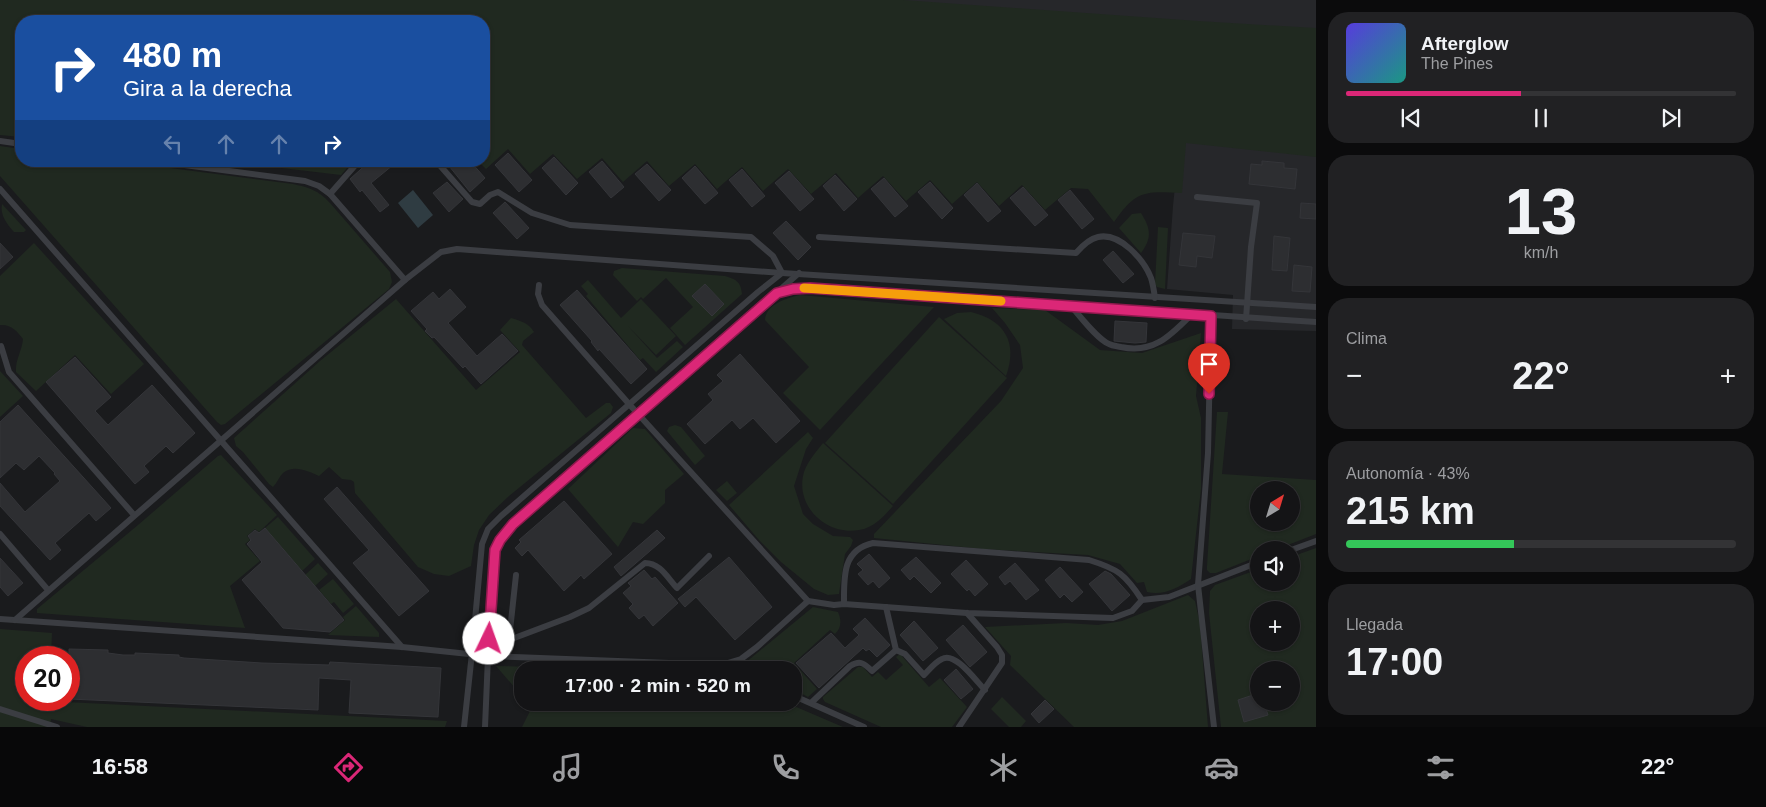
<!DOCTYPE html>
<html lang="es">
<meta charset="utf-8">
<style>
body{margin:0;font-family:Helvetica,sans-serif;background:#212123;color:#f1f3f6;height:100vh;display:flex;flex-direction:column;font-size:19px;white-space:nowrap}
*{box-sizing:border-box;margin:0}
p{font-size:16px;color:#9d9ea1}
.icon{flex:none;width:28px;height:28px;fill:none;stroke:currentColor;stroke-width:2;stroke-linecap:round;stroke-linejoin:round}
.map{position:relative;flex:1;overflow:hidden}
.side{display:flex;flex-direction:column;gap:12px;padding:12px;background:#0b0b0c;width:450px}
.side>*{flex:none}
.top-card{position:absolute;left:15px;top:15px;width:475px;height:152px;border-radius:20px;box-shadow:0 1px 4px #0004,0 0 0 1px #333335;background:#1a4fa0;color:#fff;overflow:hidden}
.needle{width:32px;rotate:38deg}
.buttons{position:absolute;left:1250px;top:481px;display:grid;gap:10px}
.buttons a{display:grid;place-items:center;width:50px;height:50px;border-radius:50%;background:#141416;box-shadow:0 1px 4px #0004,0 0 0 1px #333335;font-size:25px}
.speed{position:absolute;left:15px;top:646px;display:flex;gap:10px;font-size:25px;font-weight:700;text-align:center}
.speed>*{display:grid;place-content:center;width:65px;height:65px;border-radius:50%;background:#141416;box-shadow:0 1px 4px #0004,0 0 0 1px #333335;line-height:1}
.speed .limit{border:8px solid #d22;background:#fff;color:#111}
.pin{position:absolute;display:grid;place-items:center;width:42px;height:42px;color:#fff;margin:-51px -21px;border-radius:50% 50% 50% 0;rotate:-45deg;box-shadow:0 0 5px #0007}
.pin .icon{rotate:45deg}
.me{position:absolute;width:55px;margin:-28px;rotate:3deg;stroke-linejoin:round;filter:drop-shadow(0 0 4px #0008)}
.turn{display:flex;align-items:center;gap:18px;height:105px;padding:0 25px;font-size:22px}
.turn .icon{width:65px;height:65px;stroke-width:2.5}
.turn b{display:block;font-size:35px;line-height:42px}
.lanes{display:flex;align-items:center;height:48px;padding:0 25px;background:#0003;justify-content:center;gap:25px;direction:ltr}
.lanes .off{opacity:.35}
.big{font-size:38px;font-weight:800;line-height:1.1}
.side .card{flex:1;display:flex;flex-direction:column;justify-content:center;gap:8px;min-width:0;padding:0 18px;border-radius:20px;background:#212123}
.side .dial{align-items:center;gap:0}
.dial b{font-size:65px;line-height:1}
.song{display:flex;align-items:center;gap:15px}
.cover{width:60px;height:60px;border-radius:8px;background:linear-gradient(135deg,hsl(250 70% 55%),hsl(170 70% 35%))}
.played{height:5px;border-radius:2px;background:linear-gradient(90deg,#db2777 45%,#333335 45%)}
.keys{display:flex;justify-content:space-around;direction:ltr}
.heat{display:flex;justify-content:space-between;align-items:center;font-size:28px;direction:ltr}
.charge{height:8px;border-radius:4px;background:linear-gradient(90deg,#34c759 43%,#333335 0)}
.trip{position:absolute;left:514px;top:661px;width:288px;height:50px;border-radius:20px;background:#141416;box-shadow:0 1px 4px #0004,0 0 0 1px #333335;font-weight:800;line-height:50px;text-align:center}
.tabs{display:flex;height:80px;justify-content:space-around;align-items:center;background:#080809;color:#9d9ea1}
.tabs .icon{width:35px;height:35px}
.tabs .selected{color:#db2777}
.tabs b{font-size:22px;color:#f1f3f6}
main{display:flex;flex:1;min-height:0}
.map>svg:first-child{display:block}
.built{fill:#26272a}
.green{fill:#202920;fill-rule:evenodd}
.water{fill:#2f3c42}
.building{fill:#2d2e31;stroke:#343539}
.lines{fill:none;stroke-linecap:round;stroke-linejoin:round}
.lane{stroke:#3b3d42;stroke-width:6}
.route-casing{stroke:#8e194d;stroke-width:12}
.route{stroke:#db2777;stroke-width:9}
.slow{stroke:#f59e0b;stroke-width:9}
</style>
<main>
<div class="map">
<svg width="1316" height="727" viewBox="0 0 1316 727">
<rect width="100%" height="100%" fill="#1a1b1d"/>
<polygon class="built" points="0,0 1316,0 1316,331 1232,329 1233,295 1167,289 1173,206 1184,97 484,21"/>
<g class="green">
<path d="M 0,0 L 903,0 L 1198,21 L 1316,28 L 1316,157 L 1186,143 L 1182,193 C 1145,191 1136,190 1114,222 L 1088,189 L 1071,188 L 1045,210 L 1022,185 L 999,206 L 977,182 L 952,204 L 930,180 L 906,201 L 883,176 L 858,198 L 836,173 L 811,194 L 788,169 L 763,191 L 742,167 L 717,189 L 695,164 L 669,186 L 647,161 L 623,182 L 602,158 L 577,179 L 553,154 L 530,174 L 508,149 L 486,169 L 478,161 L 484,161 L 484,21 L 21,21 L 21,137 L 0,135 Z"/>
<path d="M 0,146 L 21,149 L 21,161 L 117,161 L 293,184 C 310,188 318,190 330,203 L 390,272 L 392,282 L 389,289 L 225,424 L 221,425 L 217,422 L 0,176 Z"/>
<polygon points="222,161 353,161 341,175"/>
<path d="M 2,204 L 26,230 L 24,232 L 14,232 C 6,223 0,215 2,204 Z"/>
<path d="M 1141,213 C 1151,229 1152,238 1141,253 L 1119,228 L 1132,214 Z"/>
<polygon points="1158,227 1168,228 1165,289 1157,287 1155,284"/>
<path d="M 34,243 L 144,364 L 111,394 L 75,355 L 36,391 L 16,372 C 15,360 22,351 23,339 C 17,331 11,324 0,325 L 0,276 Z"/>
<path d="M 622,268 L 725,276 C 736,279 741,282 742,294 L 685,345 L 670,328 L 693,307 L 666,278 L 643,299 L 641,297 L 637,301 L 613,275 L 614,271 ZM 705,284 L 724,304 L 712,316 L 692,296 Z"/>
<polygon points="588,280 621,318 641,299 676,336 656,355 628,326 657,358 677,341 683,347 656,372 643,358 640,360 586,296 588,294 581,286"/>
<path d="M 800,295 L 934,307 L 820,430 L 783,393 L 809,367 L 765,320 C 766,304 787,298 800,295 Z"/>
<path d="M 396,299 L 476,390 L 520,352 L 500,330 L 511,318 C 521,321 529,323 534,332 L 523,341 L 522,345 L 586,418 L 606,403 L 610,403 L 613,407 L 611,413 L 509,496 L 489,515 L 479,530 L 474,545 L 471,566 L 449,576 L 434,574 L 418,567 L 355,493 L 354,482 L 351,480 L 342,479 L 329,467 L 319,476 C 308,471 294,464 283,473 C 279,477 277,483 273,487 L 269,484 L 243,452 L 236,446 L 234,438 L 320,361 Z"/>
<path d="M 992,308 L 1045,310 L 1100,350 L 1142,353 L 1201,333 L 1196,396 L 1201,418 L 1201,489 L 1191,579 C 1178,588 1163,596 1147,592 L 1144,582 L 1137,583 L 1120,564 L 1088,555 L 983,549 L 874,538 L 874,534 L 1001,401 L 1023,368 L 1020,345 L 1005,323 Z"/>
<path d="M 971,312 C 1005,320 1018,343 1006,376 L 944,319 L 957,313 Z"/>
<polygon points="939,317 1007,378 893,504 825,443"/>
<polygon points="0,371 23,396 0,417"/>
<path d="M 1217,412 L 1228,412 L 1222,474 L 1316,480 L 1316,534 L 1275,550 L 1259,550 L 1259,556 L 1216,573 L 1210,573 L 1207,570 L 1207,566 ZM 1259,490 L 1291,490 L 1291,522 L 1259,522 Z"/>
<polygon points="675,425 681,427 705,456 695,465 667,431 669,427"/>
<polygon points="633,428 645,429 684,474 665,490 665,503 643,524 633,522 618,547 568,489"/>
<polygon points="808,432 813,438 806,449 794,486 803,514 813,524 833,536 850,537 853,540 851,546 845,554 839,594 828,595 814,589 781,562 759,540 729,505"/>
<path d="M 823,443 L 893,506 C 884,516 874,528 859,530 C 827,536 794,506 804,472 C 808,461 815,453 823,443 Z"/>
<polygon points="221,455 277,515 259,532 255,529 247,536 250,540 245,544 260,561 230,586 245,628 37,613 37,609 138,525 218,456"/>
<polygon points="727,481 737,493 727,501 716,490"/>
<polygon points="278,517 315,559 302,571 265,528"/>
<path d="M 1316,548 L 1316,727 L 1221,727 L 1209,613 L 1210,591 L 1215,585 L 1259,569 L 1259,582 L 1291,582 L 1291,557 ZM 1259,610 L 1291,610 L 1291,642 L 1259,642 ZM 1259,670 L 1291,670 L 1291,702 L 1259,702 Z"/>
<polygon points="318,563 328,574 315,586 305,575"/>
<polygon points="333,579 354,604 343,613 334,602 331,604 319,590"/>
<polygon points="1188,595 1195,601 1200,624 1208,727 1074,727 1010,665 1011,656 985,627 1066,623 1098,625 1122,621"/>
<polygon points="356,606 379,633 379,637 328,635 345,620 343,617"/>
<path d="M 813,607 L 838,612 C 842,621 841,628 835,634 L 830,630 L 794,663 L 817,689 L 808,697 L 793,689 L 792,670 L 757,670 L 745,663 Z"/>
<polygon points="0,629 52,633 51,657 26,658 26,700 447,721 445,727 87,727 51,719 50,727 0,727"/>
<polygon points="900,654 929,687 940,678 967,707 952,727 881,727 825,702 823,699 823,697 858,667 863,667 872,677 878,672 886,680 903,665 896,657"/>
<polygon points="496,666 611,669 629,670 522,670 522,696"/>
<polygon points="1002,697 1026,721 1021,727 1009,727 991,709"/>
<polygon points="529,702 787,703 843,727 522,727 532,707"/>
</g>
<polygon class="water" points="413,190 433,215 418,228 398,203"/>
<g class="building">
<polygon points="508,153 532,180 519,192 495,165"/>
<polygon points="554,157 578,183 566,195 542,168"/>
<polygon points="370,161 398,161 371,183 389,205 380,212 362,190 360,192 350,179"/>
<polygon points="445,161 470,161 485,178 470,192"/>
<polygon points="602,161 624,187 611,198 589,172"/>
<polygon points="1262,161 1284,163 1284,168 1297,169 1295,189 1249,184 1251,164 1262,165"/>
<polygon points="647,164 671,190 659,201 635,174"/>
<polygon points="695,166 718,193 705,204 682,178"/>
<polygon points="742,169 765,196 752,207 729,180"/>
<polygon points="789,171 814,199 800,211 775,183"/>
<polygon points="835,175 857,199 844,211 823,186"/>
<polygon points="884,178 908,206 895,217 871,189"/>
<polygon points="447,182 463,199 449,212 433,193"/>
<polygon points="930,182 953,208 942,219 918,192"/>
<polygon points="977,183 1001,211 988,222 964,195"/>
<polygon points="1023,187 1048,215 1035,226 1010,198"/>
<polygon points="1070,190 1094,219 1082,229 1058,200"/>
<polygon points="505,202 529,228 517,239 493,213"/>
<polygon points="1301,203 1316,204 1316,219 1300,218"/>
<polygon points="786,221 811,247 798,260 773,233"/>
<polygon points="1183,233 1215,236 1212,258 1197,256 1196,267 1179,265"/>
<polygon points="1274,236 1290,238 1287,271 1272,270"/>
<polygon points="0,243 13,257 0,269"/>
<polygon points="1113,251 1134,274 1123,283 1103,260"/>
<polygon points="1294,265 1312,267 1310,292 1292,291"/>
<polygon points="705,284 724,304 712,316 692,296"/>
<polygon points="450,289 466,307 448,323 477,356 502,334 518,351 481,384 465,366 463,368 434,337 432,338 425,331 427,329 411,311 433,292 439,299"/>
<polygon points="577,290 647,369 631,384 599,349 598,351 591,342 592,341 560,305"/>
<polygon points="1115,321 1147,323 1146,342 1135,343 1114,341"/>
<polygon points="740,354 800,421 776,443 753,418 740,429 732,420 705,444 687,424 713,400 708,394 723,381 717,375"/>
<polygon points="75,357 111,397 95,411 108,425 152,385 195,433 173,453 166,446 144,466 149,472 135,484 46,382"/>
<polygon points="18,405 111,508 96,521 89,513 55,543 61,550 50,560 0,506 0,483 25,512 60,481 54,474 55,473 39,456 24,470 16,463 0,478 0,422"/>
<polygon points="337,487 429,591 399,616 353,563 369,550 324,499"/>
<polygon points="564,501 612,554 584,579 581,575 564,591 528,550 522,556 515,548 521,542 519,540"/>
<polygon points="265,528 344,620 330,632 283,628 242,580 262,562 247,544 251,540 248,536 255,530 259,533"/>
<polygon points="657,530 665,538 621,576 614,567"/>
<polygon points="869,554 890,578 879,588 873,581 868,585 858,574 863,570 857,564"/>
<polygon points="729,557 772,607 735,640 696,597 685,607 678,599"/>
<polygon points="916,557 941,583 931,593 914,576 910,580 901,570"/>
<polygon points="0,558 23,583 8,596 0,587"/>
<polygon points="966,560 988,584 975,596 969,589 967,591 951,574"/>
<polygon points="1015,563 1039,590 1026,600 1010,581 1005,585 999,577"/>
<polygon points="1060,567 1083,592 1072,602 1064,594 1060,598 1045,580"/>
<polygon points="644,570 652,579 655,577 678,603 653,626 644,615 639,619 629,608 633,604 623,593 631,586 628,583"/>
<polygon points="1105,571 1111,574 1130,595 1112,611 1089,584"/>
<polygon points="865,618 890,645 877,657 869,649 866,651 863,648 819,688 796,663 831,633 845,648 859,635 853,629"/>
<polygon points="914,621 938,648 923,661 900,635"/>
<polygon points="963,625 987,652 970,667 946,640"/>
<polygon points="69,649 108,650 108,653 123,655 135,655 135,653 179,655 179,657 184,658 262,663 329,665 330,662 441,668 438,717 349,713 351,680 319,678 318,710 69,699"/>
<polygon points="956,669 973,689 961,699 944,680"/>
<polygon points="1259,693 1259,702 1264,702 1268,715 1244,722 1238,700"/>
<polygon points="1045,700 1054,709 1039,723 1031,714"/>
</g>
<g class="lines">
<g class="lane">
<polyline points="0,141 21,144"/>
<polyline points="154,161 305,181 319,186 330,194 405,280 441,252 457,249 782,273 1316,307"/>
<polyline points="436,161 472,202 480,204 490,195 498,192 532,213 570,225 751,237 773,256 782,273 758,292 501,516 488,529 482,544 472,653 464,727"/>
<polyline points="0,189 402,647"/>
<polyline points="330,194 359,161"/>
<polyline points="1197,197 1257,203 1251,247 1246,319"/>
<path d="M 819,237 L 1076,253 C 1082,246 1089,239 1098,237 C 1120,232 1144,260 1151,278 C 1153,284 1154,291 1155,298"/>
<polyline points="539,285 538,294 542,305 629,404 808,601 834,605 844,604 967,613 1113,618 1132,611 1142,600 1169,597 1259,562"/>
<polyline points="779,293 793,289 810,288 1316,322"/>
<path d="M 1071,306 C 1080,316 1097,339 1109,344 C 1113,346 1117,346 1121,347 C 1153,354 1170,336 1191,315"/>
<polyline points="1211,316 1208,453 1198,585 1214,727"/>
<polyline points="1,346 9,372 134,515"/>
<polyline points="0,534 48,590"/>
<polyline points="1291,550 1316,541"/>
<path d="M 844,604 C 844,577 842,550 873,543 L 1089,560 C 1118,569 1125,574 1142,600"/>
<polyline points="886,607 896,650"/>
<polyline points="0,619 402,647 488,656 721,665 741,659 757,647 808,601"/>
<polyline points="15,620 405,280"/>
<path d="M 489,639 L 509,640 L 570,617 L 589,608 L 645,563 C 660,563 667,577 677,588 L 709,556"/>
<polyline points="509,640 516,575"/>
<polyline points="721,665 733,670"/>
<polyline points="792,695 864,727"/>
<path d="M 811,703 L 850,666 C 860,660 864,663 872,671 L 896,650 L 905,654 L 924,675 C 929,670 935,662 942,659 C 955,651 976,681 985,690"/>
<polyline points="0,709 57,727"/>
<polyline points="485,727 490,610 495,550 500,539 513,524 799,273"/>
<polyline points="959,727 1002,663 1002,655 997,647 967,613"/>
</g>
</g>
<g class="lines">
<g class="route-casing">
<polyline id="route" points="489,639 495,550 500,540 513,524 777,293 793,289 810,288 1211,316 1209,394"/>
</g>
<use href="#route" class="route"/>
<polyline class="slow" points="804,288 1001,301"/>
</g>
</svg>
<div class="buttons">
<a><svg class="needle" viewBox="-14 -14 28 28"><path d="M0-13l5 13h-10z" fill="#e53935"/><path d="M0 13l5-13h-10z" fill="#9d9ea1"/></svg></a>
<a><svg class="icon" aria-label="sound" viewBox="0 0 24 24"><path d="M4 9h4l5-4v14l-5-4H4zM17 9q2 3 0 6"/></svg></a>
<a>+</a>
<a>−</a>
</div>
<div class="speed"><div class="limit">20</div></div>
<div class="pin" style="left:1209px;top:394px;background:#d93025"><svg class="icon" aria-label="arrive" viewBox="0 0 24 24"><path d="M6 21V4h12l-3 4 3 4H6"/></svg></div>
<svg class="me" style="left:489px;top:639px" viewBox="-20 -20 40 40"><circle r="19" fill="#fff"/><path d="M0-13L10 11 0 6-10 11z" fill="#db2777"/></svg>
<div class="trip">17:00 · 2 min · 520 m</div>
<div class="top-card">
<div class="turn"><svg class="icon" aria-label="right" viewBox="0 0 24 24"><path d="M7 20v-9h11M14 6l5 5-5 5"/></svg><div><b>480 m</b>Gira a la derecha</div></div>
<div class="lanes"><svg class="icon off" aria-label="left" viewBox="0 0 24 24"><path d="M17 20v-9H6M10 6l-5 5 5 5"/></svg><svg class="icon off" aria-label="ahead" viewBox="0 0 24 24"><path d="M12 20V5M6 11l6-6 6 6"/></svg><svg class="icon off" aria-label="ahead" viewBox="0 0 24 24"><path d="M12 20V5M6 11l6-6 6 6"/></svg><svg class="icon" aria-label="right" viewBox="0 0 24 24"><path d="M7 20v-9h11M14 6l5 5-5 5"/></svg></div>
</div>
</div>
<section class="side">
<div class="card">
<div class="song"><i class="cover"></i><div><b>Afterglow</b><p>The Pines</p></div></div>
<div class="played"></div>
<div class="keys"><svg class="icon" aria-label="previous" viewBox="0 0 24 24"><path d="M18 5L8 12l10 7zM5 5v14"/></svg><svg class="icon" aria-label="pause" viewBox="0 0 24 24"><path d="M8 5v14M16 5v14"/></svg><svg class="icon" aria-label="next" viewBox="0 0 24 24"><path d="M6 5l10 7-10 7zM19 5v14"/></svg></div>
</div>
<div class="card dial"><b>13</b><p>km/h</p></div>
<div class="card"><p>Clima</p>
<div class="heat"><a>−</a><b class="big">22°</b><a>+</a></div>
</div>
<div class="card"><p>Autonomía · 43%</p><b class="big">215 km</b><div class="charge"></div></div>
<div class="card"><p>Llegada</p><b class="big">17:00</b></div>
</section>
</main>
<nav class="tabs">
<b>16:58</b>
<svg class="icon selected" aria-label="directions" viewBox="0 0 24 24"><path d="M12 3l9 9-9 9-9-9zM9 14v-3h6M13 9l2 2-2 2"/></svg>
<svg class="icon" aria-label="music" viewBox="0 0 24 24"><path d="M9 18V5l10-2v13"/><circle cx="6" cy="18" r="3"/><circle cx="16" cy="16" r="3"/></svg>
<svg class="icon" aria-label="phone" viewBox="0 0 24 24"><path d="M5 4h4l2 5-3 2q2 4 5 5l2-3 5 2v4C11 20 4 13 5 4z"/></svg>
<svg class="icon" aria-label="climate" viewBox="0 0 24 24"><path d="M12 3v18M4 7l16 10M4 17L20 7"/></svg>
<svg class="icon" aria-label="car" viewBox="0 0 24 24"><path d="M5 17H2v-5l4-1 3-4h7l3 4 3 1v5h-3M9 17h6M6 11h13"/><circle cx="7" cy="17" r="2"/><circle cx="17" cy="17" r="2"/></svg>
<svg class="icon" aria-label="filters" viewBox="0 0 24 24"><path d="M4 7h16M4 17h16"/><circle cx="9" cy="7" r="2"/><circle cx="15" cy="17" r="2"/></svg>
<b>22°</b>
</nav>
